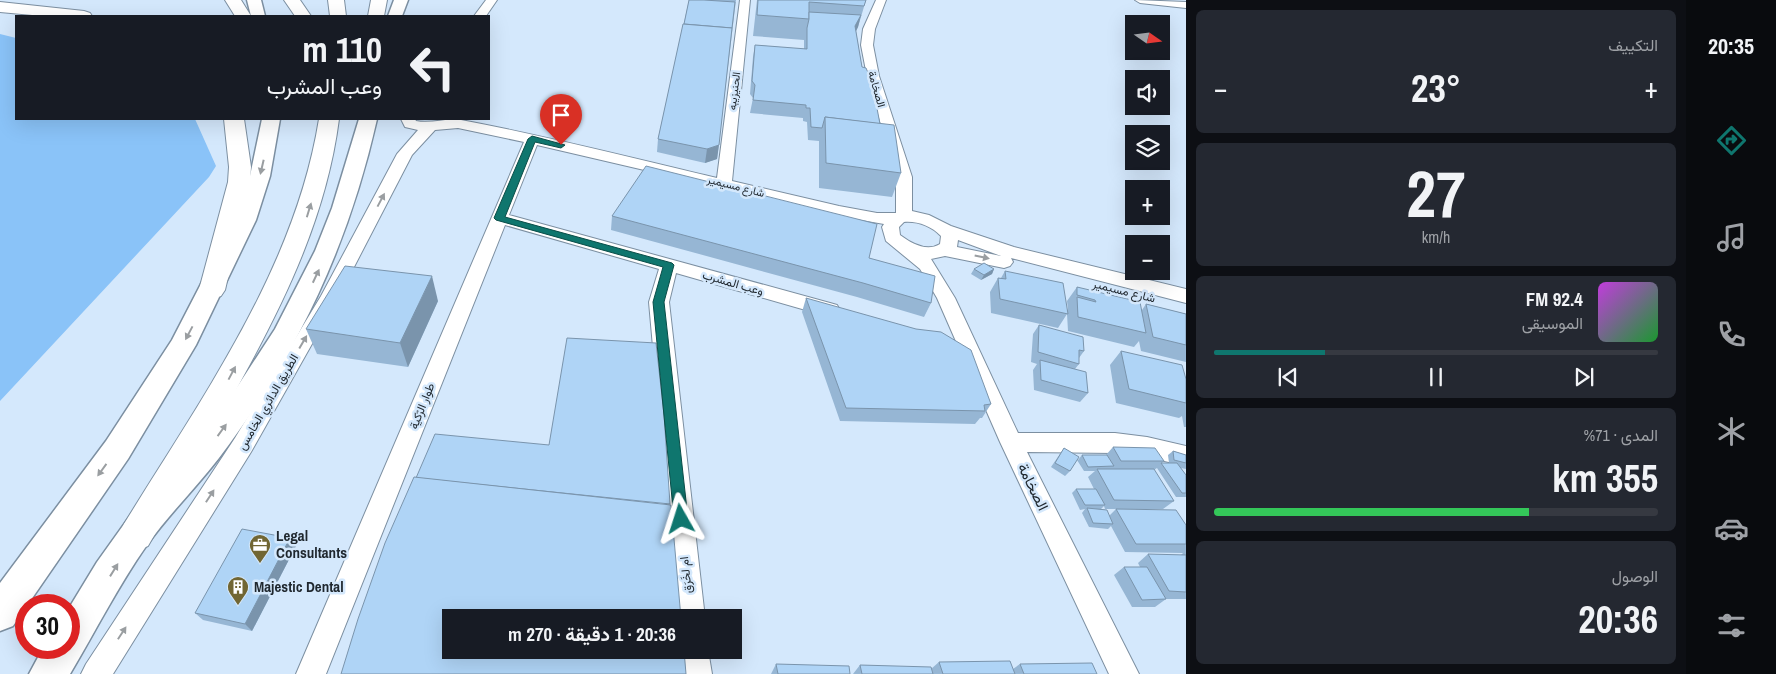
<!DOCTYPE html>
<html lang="ar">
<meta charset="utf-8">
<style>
body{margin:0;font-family:"Archivo Narrow",Vazirmatn,sans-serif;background:#242831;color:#f1f3f6;direction:rtl;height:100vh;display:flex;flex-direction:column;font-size:19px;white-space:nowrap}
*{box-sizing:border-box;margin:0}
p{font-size:16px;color:#9ea1a6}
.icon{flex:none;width:28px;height:28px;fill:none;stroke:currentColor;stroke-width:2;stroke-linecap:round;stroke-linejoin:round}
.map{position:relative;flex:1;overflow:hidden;direction:ltr}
.details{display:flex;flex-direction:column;gap:10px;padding:10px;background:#0d0f14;width:500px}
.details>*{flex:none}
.banner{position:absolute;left:15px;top:15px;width:475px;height:105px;border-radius:0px;box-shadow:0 5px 20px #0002;direction:rtl;background:#171b24;color:#f1f3f6;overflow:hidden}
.needle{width:32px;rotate:104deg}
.controls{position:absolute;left:1125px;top:15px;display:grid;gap:10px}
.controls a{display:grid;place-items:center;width:45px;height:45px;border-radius:0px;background:#171b24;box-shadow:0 5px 20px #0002;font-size:25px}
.speed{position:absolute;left:15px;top:594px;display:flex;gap:10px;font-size:25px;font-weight:700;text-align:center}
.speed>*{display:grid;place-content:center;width:65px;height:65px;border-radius:50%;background:#171b24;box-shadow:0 5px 20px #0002;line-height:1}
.speed .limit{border:8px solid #d22;background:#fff;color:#111}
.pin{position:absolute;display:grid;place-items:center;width:42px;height:42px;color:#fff;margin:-51px -21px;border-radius:50% 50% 50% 0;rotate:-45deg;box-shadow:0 0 5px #0007}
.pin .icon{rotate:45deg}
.me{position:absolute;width:55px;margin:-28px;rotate:354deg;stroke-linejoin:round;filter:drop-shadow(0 0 4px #0008)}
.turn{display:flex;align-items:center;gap:18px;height:105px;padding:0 25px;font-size:22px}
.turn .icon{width:65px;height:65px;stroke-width:2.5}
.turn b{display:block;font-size:35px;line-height:42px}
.big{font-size:38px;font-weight:700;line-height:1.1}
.details .tile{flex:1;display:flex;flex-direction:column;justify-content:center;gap:8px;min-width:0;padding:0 18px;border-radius:8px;background:#242831}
.details .dial{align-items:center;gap:0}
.dial b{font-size:65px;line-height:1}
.song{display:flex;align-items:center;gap:15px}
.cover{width:60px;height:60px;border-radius:8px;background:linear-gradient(135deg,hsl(290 70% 55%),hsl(130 70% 35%))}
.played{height:5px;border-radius:2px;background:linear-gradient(90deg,#0f766e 25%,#363941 25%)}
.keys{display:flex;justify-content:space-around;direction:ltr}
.heat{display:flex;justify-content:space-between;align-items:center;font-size:28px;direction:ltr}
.charge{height:8px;border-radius:4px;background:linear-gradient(90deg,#34c759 71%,#363941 0)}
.trip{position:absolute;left:442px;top:609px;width:300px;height:50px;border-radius:0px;background:#171b24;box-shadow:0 5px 20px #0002;font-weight:700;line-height:50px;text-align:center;direction:rtl}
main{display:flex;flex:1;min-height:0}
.tabs{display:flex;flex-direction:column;width:90px;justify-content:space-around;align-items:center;background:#090b0e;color:#9ea1a6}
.tabs .icon{width:35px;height:35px}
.tabs .current{color:#0f766e}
.tabs b{font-size:22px;color:#f1f3f6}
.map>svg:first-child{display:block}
.green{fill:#8ac3f8}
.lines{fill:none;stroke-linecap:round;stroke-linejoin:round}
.minor-casing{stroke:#7c8fa1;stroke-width:2}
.major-casing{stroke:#7c8fa1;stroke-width:3}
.highway-casing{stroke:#7c8fa1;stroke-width:2}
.minor{fill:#fff;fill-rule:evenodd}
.major{fill:#fff;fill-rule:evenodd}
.highway{fill:#fff;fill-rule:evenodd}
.wall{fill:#96b6d4}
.shaded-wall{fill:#7a94ac}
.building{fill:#afd4f6;stroke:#7a94ac}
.oneway{fill:#9a9ea1}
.route{fill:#0f766e;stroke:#0a4d48}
.labels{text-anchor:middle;stroke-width:5;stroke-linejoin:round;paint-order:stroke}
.far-street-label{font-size:11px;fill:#1f272e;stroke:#d4e8fc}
.street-label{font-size:12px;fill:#1f272e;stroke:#d4e8fc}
.near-street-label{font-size:15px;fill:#1f272e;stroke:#d4e8fc}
.near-poi-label{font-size:15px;font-weight:bold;fill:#1f272e;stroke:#d4e8fc;text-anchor:start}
</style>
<main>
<nav class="tabs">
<b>20:35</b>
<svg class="icon current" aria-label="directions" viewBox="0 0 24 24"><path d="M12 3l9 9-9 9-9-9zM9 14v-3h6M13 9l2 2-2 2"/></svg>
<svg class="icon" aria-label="music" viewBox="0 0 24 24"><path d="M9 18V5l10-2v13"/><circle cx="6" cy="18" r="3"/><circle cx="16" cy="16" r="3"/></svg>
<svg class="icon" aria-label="phone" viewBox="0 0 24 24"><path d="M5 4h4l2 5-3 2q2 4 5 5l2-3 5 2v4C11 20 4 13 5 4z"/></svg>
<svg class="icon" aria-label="climate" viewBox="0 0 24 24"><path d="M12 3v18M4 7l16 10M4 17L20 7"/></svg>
<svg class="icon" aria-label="car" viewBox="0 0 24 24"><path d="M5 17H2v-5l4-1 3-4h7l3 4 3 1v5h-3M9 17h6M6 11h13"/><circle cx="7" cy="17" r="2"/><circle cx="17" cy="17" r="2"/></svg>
<svg class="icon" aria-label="filters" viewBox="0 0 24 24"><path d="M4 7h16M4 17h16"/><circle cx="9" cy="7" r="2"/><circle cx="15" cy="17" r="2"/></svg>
</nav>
<section class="details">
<div class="tile"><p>التكييف</p>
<div class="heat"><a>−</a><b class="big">23°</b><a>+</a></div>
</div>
<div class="tile dial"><b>27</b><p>km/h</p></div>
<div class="tile">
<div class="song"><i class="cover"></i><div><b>92.4 FM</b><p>الموسيقى</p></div></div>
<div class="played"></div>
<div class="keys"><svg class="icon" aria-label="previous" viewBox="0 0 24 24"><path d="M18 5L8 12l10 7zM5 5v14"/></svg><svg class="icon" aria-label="pause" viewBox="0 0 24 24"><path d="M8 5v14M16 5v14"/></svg><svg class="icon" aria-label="next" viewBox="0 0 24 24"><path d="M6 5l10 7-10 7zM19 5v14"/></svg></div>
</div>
<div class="tile"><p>المدى · 71%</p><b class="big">355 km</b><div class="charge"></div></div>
<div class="tile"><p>الوصول</p><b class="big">20:36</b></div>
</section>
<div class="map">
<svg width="1186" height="674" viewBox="0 0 1186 674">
<rect width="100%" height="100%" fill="#d4e8fc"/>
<polygon class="green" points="0,34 16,38 16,119 195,119 216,166 209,177 0,401"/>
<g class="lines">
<g class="minor-casing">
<g id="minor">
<polygon points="486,0 497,0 486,16 474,16"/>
<path d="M 740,0 L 750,0 L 732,181 L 839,206 L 877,213 L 896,213 L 896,177 L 867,76 L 861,45 L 863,29 L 876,0 L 886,0 L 875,29 L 873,45 L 879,76 L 912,177 L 912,211 L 929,215 L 951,226 L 1014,247 L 1186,289 L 1186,303 L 1011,258 L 1013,262 L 1010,266 L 1004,268 L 945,256 L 931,259 L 955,298 L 1018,433 L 1115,433 L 1147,437 L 1186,446 L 1186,466 L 1147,457 L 1115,453 L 1027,452 L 1139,674 L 1109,674 L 1000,442 L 937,298 L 920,269 L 886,241 L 882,227 L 884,224 L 839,216 L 727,190 L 724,194 L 712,194 L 710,191 L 713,186 L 537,145 L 509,215 L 830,303 L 837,305 L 840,310 L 837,315 L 830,317 L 676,273 L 669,302 L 705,618 L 677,618 L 649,302 L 659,269 L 505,225 L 326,674 L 296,674 L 524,142 L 458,128 L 435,130 L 412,155 L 339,296 L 251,452 L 113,674 L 81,674 L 86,664 L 235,438 L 321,296 L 397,154 L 418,130 L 405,127 L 401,119 L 415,119 L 416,121 C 431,124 446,118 461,120 C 547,136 632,158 717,178 ZM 904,222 C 918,221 931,226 941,236 L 940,244 C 927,252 912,244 900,235 L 899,227 ZM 958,240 L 1001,256 L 957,247 Z"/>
<polygon points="1135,0 1186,2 1186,8 1140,3"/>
<polygon points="680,650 708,650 712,674 682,674"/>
</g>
</g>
<g class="major-casing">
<g id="major">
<polygon points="247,0 261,0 265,16 251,16"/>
<polygon points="394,0 408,0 402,16 388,16"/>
<polygon points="262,119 280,119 270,176 256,220 196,345 128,459 13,626 0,631 0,583 106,441 172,340 234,220 250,176"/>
<path d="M 359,119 L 377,119 C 348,247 298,353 219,458 C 196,488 169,514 147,545 C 118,586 95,632 70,674 L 29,674 L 43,648 L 69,648 L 69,608 L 97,562 L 132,513 L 188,451 L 226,404 L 275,329 L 315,251 L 332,208 Z"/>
</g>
</g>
<g class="highway-casing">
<g id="highway">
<polygon points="225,0 241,0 251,16 235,16"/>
<polygon points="284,0 300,0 311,16 295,16"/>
<polygon points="328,0 344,0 346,16 330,16"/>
<polygon points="371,0 387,0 384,16 368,16"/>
<polygon points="0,2 84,11 90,13 92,16 43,16 0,12"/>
<polygon points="224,119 244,119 251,167 250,182 225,290 221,296 212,299 203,296 199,290 228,182 229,167"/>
<path d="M 319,119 L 339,119 C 327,212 288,295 243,377 C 213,434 180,490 148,546 L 136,551 L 124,546 L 119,535 L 124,524 C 202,397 295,269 319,119 Z"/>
</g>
</g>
<use href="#minor" class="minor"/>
<use href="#major" class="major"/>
<use href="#highway" class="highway"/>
</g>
<g class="wall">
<polygon points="689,0 736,0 717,159 705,163 657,152 658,139"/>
<polygon points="757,0 866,0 858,27 856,31 862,67 880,124 901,173 892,197 819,188 819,141 808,140 807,122 803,121 803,118 750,113 753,98 750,94 753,57 755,45 804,49 804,40 753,36"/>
<polygon points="612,216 869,258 931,303 924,317 857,297 611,230"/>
<polygon points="974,269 994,269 992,274 981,280 971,274"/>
<polygon points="1005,271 1067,311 1068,309 1067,301 1077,287 1142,310 1146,304 1186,314 1186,362 1141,351 1139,341 1134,347 1068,331 1067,314 1058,328 991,313 990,292 998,278 1001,278"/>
<polygon points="806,298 991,404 982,418 980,418 975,424 840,421 802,312"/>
<polygon points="438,301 408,367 317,354 306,329"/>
<polygon points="1039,325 1084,351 1079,358 1079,364 1075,369 1088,393 1080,402 1034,390 1033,370 1037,364 1031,362 1033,334"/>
<polygon points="1121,351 1186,377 1186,427 1184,427 1182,416 1179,418 1116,403 1110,365"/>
<polygon points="1113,447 1164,461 1162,463 1169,463 1168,455 1173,451 1186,455 1186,469 1181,468 1186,475 1186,497 1176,497 1157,468 1154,470 1174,501 1163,509 1105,509 1104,506 1101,509 1109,516 1116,509 1186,525 1186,599 1166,599 1155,607 1132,607 1114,575 1124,567 1140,567 1138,563 1148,554 1181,555 1183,553 1125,552 1111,526 1108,529 1089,527 1082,513 1085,509 1080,510 1072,493 1076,489 1094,489 1088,477 1095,471 1084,471 1077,460 1070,471 1065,476 1051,467 1064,448 1078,460 1082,455 1106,455"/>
<polygon points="296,546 252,631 203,620 195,613"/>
<polygon points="939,662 1013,669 1020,664 1097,674 853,674 860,665 931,669"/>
<polygon points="776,664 850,674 771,674"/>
</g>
<g class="shaded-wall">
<polygon points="861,15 858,27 852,39 855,26"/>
<polygon points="719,145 717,159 705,163 707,149"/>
<polygon points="994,269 992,274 981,280 984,275"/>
<polygon points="432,276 438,301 408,367 400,343"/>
<polygon points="290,538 296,546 252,631 245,624"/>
</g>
<g class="building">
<polygon points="689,0 704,0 735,2 732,28 684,24"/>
<polygon points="758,0 866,0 864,6 809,2 809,19 757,15"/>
<polygon points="809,12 861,15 855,26 862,67 866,68 872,82 880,124 825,117 822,128 811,127 810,108 806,108 806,105 753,100 755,85 752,81 755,45 807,49 807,28 809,19"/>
<polygon points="683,24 732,28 719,145 707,149 658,139"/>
<polygon points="825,117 894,125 901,173 826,163"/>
<polygon points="646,166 877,224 869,258 935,276 931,303 863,283 612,216"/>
<polygon points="984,263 994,269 984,275 974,269"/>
<polygon points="345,266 432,276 400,343 306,329"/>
<polygon points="1005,271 1063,283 1068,314 1000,299 998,278 1006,279"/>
<polygon points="1077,287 1140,302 1146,333 1078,317 1077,297 1096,302 1095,300 1077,295"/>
<polygon points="806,298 916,329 941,332 971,350 991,404 984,405 985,411 846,408"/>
<polygon points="1146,304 1186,314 1186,345 1153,337"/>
<polygon points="1039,325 1083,337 1084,351 1079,350 1079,364 1038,352"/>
<polygon points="567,338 656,343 664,415 670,504 416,478 435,434 549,445"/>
<polygon points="1121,351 1182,365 1186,379 1186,403 1129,389"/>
<polygon points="1040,360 1086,372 1088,393 1041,380"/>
<polygon points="1113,447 1155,448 1164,461 1121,461"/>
<polygon points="1064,448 1079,457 1070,471 1055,463"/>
<polygon points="1173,451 1186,455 1186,463 1174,460"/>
<polygon points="1082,455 1107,455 1114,466 1088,467"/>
<polygon points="1161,463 1177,463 1186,475 1186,493 1182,493"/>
<polygon points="1097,469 1154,469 1174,501 1114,500"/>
<polygon points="414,477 671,505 681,618 451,618 451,650 684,650 686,674 341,674 358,619 385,543"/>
<polygon points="1076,489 1096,489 1105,505 1085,505"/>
<polygon points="1087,508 1107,510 1113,524 1093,523"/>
<polygon points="1116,509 1176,510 1186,525 1186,544 1136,544"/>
<polygon points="242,529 290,538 245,624 195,613"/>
<polygon points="1148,554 1186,555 1186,592 1169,591"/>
<polygon points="1124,567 1147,567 1166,599 1142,600"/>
<polygon points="1010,661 1015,674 943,674 939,662"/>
<polygon points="1092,663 1097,674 1024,674 1020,664"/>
<polygon points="776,664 849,666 850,674 778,674"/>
<polygon points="860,665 931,667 933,674 862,674"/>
</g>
<defs><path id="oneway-solid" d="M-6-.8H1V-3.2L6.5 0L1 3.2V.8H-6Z" transform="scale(1.25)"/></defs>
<g class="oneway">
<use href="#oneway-solid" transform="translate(262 167) rotate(103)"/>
<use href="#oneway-solid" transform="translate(381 200) rotate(-62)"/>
<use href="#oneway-solid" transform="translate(309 210) rotate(-73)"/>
<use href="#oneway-solid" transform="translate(982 257) rotate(12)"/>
<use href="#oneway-solid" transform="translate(316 276) rotate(-65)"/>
<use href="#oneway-solid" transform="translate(189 333) rotate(118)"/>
<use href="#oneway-solid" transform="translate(303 342) rotate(-60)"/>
<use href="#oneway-solid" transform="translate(232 373) rotate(-62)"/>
<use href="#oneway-solid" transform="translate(222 430) rotate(-54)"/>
<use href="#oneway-solid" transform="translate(102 470) rotate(126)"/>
<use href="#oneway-solid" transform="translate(210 496) rotate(-57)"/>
<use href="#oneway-solid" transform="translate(114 570) rotate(-58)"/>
<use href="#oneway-solid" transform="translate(122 633) rotate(-57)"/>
</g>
<polygon class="route" points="532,136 565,145 561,148 535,142 505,217 672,263 674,265 664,302 688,519 686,524 681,525 676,524 674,519 653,302 663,267 496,220 494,218 528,139"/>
<defs>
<g id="office-pin" transform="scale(1.125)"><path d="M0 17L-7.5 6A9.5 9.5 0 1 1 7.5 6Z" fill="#716633" stroke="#d4e8fc"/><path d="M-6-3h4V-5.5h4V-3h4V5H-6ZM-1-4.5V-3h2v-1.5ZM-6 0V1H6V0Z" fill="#fff"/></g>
<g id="building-pin" transform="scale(1.125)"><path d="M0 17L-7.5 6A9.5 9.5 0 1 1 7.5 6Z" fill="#716633" stroke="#d4e8fc"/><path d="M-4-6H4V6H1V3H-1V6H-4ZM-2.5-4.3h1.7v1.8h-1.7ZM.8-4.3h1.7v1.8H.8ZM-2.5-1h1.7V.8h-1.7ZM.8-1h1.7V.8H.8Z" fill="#fff"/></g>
</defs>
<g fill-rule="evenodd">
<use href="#office-pin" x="260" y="545"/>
<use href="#building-pin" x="238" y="587"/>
</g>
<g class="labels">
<g class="far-street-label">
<text transform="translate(877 89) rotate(74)" y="4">الصخامة</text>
<text transform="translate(734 91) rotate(-83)" y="4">الحنيزيبه</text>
<text transform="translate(736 186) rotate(14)" y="4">شارع مسيمير</text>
</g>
<g class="street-label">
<text transform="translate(733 283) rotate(16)" y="4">وعب المشرب</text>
<text transform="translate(1124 291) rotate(14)" y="4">شارع مسيمير</text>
<text transform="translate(268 402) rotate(-60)" y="4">الطريق الدائري الخامس</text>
<text transform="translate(422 406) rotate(-68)" y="4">طوار الرّكية</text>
<text transform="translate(686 575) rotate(-96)" y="4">ام لخَرَق</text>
</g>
<g class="near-street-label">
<text transform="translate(1033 487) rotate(64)" y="5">الصخامة</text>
</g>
<g class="near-poi-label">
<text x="276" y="541">Legal<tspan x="276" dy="17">Consultants</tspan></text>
<text x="254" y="592">Majestic Dental</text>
</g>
</g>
</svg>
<div class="controls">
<a><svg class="needle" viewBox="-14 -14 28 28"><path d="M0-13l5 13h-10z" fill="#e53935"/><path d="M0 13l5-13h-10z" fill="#9ea1a6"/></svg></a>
<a><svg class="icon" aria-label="sound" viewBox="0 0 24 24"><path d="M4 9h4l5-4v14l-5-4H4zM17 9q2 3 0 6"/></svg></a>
<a><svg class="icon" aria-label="layers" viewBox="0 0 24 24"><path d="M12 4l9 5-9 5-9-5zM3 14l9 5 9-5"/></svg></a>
<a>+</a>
<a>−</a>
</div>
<div class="speed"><div class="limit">30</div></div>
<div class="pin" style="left:561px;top:145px;background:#d93025"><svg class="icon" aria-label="arrive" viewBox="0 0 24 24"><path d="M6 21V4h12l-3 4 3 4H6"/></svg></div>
<svg class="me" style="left:681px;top:519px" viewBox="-20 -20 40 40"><path d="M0-17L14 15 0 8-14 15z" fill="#0f766e" stroke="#fff" stroke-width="4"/></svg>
<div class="trip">20:36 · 1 دقيقة · 270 m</div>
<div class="banner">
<div class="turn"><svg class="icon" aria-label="left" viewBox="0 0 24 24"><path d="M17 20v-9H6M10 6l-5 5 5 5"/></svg><div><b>110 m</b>وعب المشرب</div></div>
</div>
</div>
</main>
